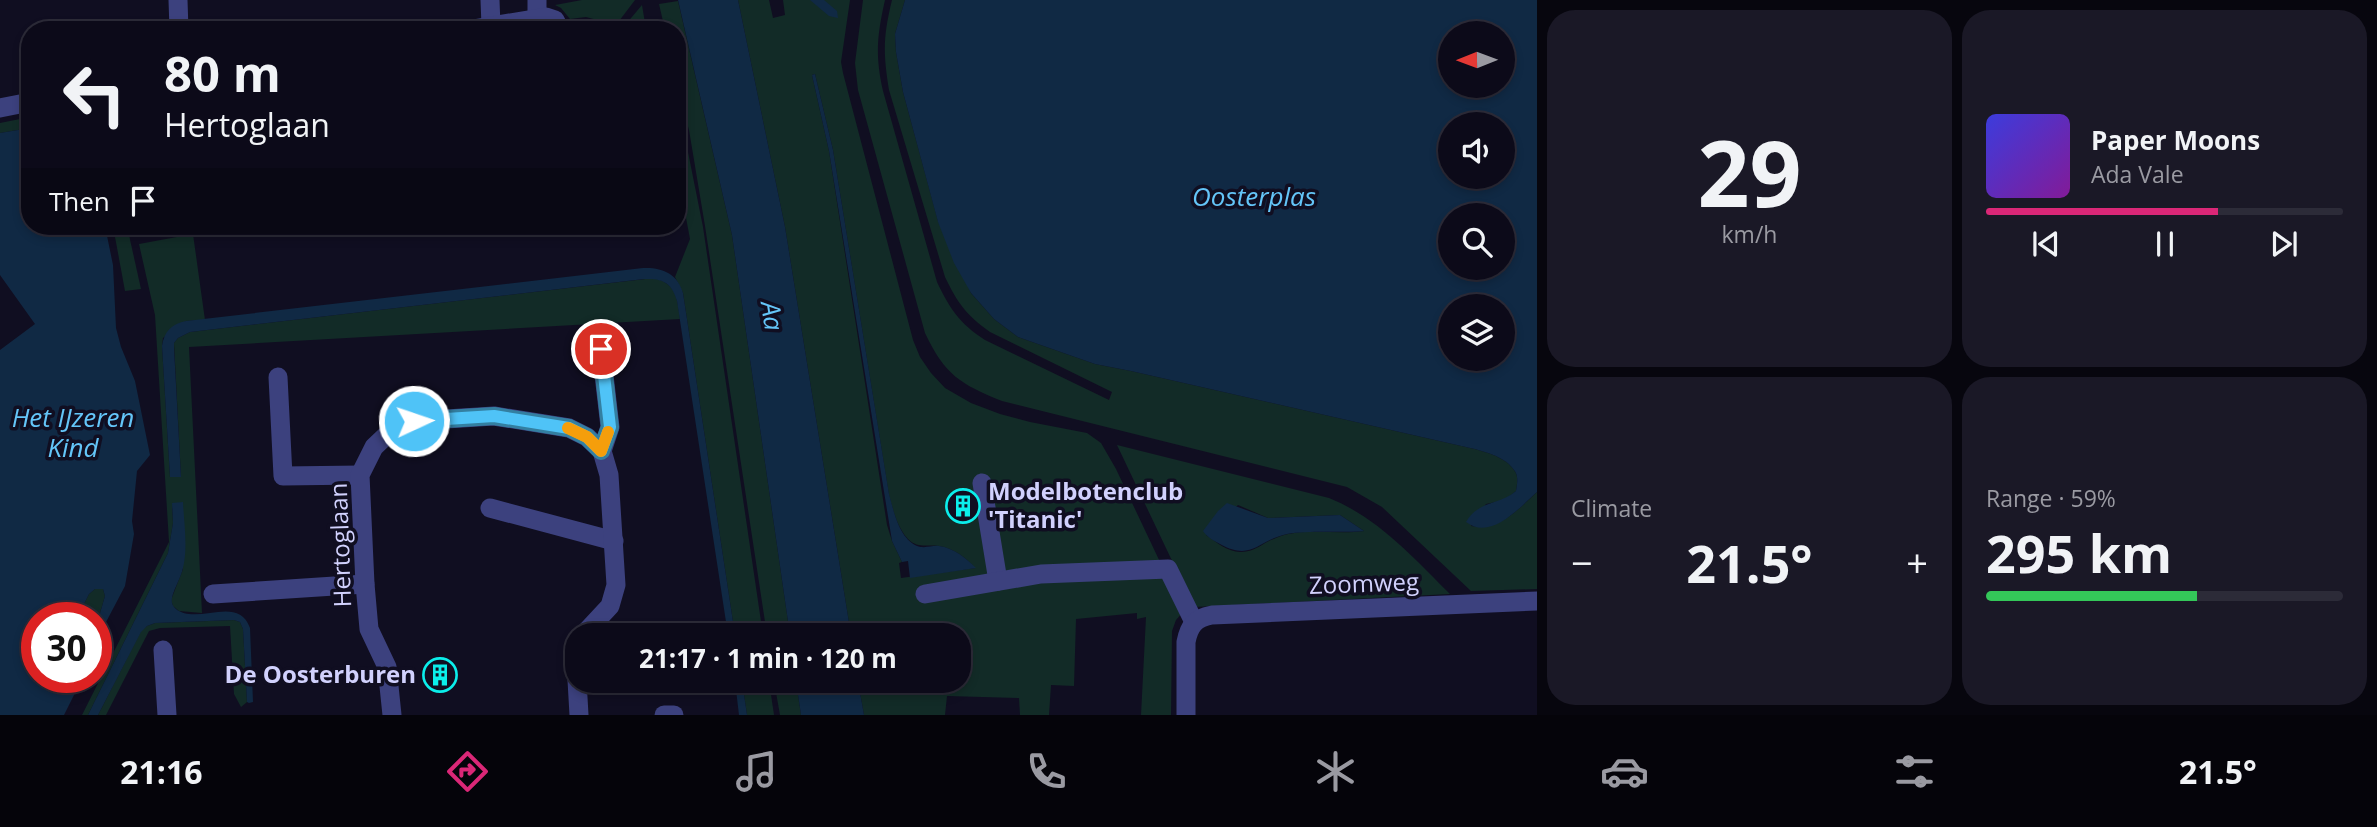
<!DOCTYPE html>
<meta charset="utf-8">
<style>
body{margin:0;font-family:"Open Sans",sans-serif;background:#1a1826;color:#f1f3f6;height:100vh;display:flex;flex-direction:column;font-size:26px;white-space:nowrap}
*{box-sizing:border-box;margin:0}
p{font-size:23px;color:#9a9aa2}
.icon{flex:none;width:38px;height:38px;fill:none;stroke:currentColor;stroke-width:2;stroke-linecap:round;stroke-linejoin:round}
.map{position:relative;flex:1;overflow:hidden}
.side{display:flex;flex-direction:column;gap:10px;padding:10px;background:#07060e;width:840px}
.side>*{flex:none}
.banner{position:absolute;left:21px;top:21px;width:665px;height:214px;border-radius:28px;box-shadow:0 4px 10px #0003,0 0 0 2px #2c2b38;background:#0c0a19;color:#f1f3f6;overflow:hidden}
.needle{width:46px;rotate:269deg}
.controls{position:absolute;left:1438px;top:21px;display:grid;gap:14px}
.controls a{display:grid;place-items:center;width:77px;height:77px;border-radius:50%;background:#0c0a19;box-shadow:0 4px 10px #0003,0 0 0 2px #2c2b38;font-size:35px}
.speed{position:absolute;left:21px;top:602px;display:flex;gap:14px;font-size:35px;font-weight:700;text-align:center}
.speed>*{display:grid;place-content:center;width:91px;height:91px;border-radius:50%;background:#0c0a19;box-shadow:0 4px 10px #0003,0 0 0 2px #2c2b38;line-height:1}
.speed .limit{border:10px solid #d22;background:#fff;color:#111}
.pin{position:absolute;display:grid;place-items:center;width:60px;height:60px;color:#fff;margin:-30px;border:4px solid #fff;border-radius:50%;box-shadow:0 2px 7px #0007}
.me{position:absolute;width:77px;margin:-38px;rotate:87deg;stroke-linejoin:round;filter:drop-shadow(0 0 5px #0008)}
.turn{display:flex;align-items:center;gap:24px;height:147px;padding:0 28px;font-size:32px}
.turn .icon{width:91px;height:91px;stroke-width:2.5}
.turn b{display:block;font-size:49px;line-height:60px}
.then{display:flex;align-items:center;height:66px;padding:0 28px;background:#0003;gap:14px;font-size:26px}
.big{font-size:52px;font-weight:700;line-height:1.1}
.side .card{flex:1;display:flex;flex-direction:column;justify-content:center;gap:10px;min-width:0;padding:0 24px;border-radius:28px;background:#1a1826}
.side .dial{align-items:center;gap:0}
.dial b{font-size:91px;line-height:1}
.song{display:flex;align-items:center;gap:21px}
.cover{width:84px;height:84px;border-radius:10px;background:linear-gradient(135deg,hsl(240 70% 55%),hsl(290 70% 35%))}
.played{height:7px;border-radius:4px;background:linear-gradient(90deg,#db2777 65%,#2c2b38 65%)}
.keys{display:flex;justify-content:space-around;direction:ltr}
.heat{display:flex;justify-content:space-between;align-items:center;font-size:38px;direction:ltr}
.charge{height:10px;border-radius:5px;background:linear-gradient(90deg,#34c759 59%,#2c2b38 0)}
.side .tiles{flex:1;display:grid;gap:10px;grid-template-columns:repeat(2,1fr)}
.trip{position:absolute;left:565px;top:623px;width:406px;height:70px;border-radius:28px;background:#0c0a19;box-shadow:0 4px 10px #0003,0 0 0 2px #2c2b38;font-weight:700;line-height:70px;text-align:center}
.menu{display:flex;height:112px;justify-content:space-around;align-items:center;background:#05040a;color:#9a9aa2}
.menu .icon{width:49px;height:49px}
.menu .active{color:#db2777}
.menu b{font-size:32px;color:#f1f3f6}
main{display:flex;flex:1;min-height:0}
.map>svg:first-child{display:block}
.green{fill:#122b27;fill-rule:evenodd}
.water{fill:#102944;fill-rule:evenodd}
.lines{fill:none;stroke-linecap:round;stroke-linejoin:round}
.minor{stroke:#3c417e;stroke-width:19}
.route-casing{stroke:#337fa1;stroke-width:18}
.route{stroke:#4fc3f7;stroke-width:12}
.slow{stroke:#f59e0b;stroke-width:12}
.labels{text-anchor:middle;stroke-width:7;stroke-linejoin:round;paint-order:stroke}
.poi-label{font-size:24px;font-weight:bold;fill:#d1d1fd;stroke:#100e21;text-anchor:start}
.street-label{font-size:24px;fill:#d1d1fd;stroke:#100e21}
.water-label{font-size:26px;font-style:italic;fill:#64c5f8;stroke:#100e21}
</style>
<main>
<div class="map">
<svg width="1537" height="715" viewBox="0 0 1537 715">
<rect width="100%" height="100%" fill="#100e21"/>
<g class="green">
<polygon points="582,0 635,0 616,25 586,17 570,19 561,8 555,5"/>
<path d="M 738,0 L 769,0 L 773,18 L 785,15 L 783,0 L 850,0 L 841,62 L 843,73 L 913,340 L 920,357 L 931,373 L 945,388 L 971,403 L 1000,414 L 1030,422 L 1087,433 L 1101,443 L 1116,469 L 1161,564 L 1043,578 L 1166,575 L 1184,611 L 1176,620 L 1172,631 L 1171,715 L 1141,715 L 1146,617 L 1137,619 L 1137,613 L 1076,619 L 1074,686 L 1051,685 L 1049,715 L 1020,715 L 1019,698 L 947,696 L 945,715 L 864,715 L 858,681 L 959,681 L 959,635 L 851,635 L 785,227 ZM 815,74 L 833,150 L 889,495 C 893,510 897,527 908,539 C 918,549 927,544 939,546 C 953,548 967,558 975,568 L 901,578 L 899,563 L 902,562 L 892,541 L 887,525 L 829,151 L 812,75 Z"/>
<path d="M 863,0 L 885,0 C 877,36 875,55 883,91 L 937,282 C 950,309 959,323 985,340 L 1109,400 L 1112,392 L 990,332 C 966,315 957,302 945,277 L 889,90 C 883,53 883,37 892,0 L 905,0 L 895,34 L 896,52 L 903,92 L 938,221 L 971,293 L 994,319 L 1018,337 L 1095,364 L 1131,371 L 1457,445 C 1474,449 1504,454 1514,470 C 1519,476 1517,484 1516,491 L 1505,500 L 1486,504 L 1471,526 C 1501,530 1516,511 1537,492 L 1537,589 L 1471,591 L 1382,507 L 1347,487 L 1002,401 C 960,384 945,375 925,333 L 858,90 L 855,63 Z"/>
<polygon points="678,1 732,235 790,635 767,635 705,226 689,130 677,84 677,30 665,30 659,4"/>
<polygon points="642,5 646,29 658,27 659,30 621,30"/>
<polygon points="677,97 703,227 763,635 735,635 683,293 675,277 690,239 677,170"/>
<polygon points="30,117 30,128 0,133 0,123"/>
<polygon points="113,226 127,226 141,289 125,291"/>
<path d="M 193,234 L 205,320 L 186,321 L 163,338 L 162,346 L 170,477 L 181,477 L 174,343 L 178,338 L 190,332 L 654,278 C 677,284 677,298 680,319 L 189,347 L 202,613 L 179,611 L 173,606 L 171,600 L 183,569 L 172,503 L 173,523 L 168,553 L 88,715 L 82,715 L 169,542 L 155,315 L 139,244 Z"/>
<path d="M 1117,445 L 1329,498 C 1377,517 1414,558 1450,594 L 1194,607 ZM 1238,505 L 1268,518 L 1340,515 L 1364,531 C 1337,535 1300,527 1276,538 C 1264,542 1254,553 1240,552 C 1228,552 1216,542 1206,535 Z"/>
<polygon points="95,589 103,589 105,596 96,627 96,618 77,618 89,594"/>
<polygon points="234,620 240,622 243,629 247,702 241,707 234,694 230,626 160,628 149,631 106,715 98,715 141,631 147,626 155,623"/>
<polygon points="742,681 769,681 774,715 747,715"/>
<polygon points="774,681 796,681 801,715 780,715"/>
</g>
<g class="water">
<polygon points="678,0 738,0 785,227 851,635 790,635 732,235"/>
<polygon points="810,0 824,0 837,11 838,18 829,16"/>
<path d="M 905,0 L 1537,0 L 1537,492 C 1519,508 1491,541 1466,522 C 1479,500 1498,506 1516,491 C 1517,484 1519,476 1514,470 C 1504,454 1474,449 1457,445 L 1131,371 L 1095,364 L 1018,337 L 994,319 L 971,293 L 954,263 L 938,222 L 903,92 L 896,52 L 895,34 ZM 1451,33 L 1503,33 L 1503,86 L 1451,86 ZM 1451,124 L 1503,124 L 1503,177 L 1451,177 ZM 1451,215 L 1503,215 L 1503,268 L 1451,268 ZM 1451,306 L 1503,306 L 1503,359 L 1451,359 Z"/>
<path d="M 815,74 L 833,150 L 889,494 C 894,512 899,538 917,546 C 925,549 932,545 939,546 C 954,548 966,558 976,568 L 910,578 L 908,561 L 902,562 L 892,541 L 829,151 L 812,75 Z"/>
<polygon points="30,128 30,226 105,226 113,265 116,328 121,347 135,381 150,455 137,471 132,521 134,534 125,586 105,624 96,648 96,627 105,596 103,589 95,589 89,594 77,618 37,618 37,677 83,677 64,715 0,715 0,350 35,324 0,275 0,133"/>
<path d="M 643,268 C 662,267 678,274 683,293 L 735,635 L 728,635 L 677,301 C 672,283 663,278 644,279 L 190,332 L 178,338 L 174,343 L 174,348 L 181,477 L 170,477 L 162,346 C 164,331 172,324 186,321 Z"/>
<path d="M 183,502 C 184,524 188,547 183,568 C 181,577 176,585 173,594 C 171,600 171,605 176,609 C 197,626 238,594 250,628 L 253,702 L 249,703 L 247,702 L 243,629 L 240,622 L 234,620 L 155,623 L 147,626 L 141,632 L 98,715 L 88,715 L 168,553 L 173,523 L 172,503 Z"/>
<path d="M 1227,503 L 1268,518 L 1340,515 L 1364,531 C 1341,533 1309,530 1287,534 C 1258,540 1252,562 1220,544 C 1214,541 1207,537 1203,531 L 1218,511 Z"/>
<polygon points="735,681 742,681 747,715 739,715"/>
<polygon points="796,681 858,681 864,715 801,715"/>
</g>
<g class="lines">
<g class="minor">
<polyline points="178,0 179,30"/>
<polyline points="490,0 491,26"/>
<polyline points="537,0 537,19"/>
<polyline points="467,30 546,17 555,20 560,30"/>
<polyline points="0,108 30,102"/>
<polyline points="278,377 283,476 360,475"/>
<polyline points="982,483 998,581"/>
<polyline points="490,508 614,541"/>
<polyline points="213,594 365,584"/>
<polyline points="925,594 1041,574 1168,569 1194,622"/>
<polyline points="583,635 610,606 616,585 609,475 602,451 610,427 601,349"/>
<polyline points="578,642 575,645 579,715"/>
<polyline points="163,650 167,715"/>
<polyline points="392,715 387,667 369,629 365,584 360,475 374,447 393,429 414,421 494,416 569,428 587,437 602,451"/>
<polyline points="664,715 674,715"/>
<path d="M 1186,715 L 1186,642 C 1189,626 1195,618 1212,615 L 1537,601"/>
</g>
</g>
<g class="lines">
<g class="route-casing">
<polyline id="route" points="414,421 494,416 569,428 587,437 601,451 610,427 601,349"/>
</g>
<use href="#route" class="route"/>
<polyline class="slow" points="568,428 587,437 601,451 608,432"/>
</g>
<defs>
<g id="building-ring" transform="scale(1.75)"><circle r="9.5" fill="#100e21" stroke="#0beeeb" stroke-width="1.5"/><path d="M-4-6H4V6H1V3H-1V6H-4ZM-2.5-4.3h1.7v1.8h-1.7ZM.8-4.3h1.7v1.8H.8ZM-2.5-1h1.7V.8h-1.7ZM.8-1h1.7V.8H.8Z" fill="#0beeeb"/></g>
</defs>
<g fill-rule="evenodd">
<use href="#building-ring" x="963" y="506"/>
<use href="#building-ring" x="440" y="675"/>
</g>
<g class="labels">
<g class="poi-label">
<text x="988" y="500">Modelbotenclub<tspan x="988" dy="28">'Titanic'</tspan></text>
<text x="416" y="683" text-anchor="end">De Oosterburen</text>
</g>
<g class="street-label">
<text transform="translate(341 545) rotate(-92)" y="8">Hertoglaan</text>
<text transform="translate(1364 584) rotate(-2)" y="8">Zoomweg</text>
</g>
<g class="water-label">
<text x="1254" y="206">Oosterplas</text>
<text transform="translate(772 316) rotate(81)" y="9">Aa</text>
<text x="73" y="427">Het IJzeren<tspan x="73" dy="30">Kind</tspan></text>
</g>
</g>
</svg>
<div class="controls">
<a><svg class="needle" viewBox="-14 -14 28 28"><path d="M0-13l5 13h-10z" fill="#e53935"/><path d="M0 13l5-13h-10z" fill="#9a9aa2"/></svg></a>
<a><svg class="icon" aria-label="sound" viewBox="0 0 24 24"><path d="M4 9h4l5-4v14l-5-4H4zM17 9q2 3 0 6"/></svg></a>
<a><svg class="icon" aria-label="search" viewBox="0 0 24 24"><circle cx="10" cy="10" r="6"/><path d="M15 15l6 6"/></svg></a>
<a><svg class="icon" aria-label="layers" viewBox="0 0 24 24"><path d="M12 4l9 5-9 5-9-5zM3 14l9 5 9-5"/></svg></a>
</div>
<div class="speed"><div class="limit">30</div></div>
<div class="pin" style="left:601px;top:349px;background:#d93025"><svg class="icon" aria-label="arrive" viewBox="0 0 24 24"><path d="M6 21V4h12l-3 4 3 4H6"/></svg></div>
<svg class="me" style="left:414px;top:421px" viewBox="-20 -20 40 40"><circle r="17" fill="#4fc3f7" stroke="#fff" stroke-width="3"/><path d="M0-11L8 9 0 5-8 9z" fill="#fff"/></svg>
<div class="trip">21:17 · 1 min · 120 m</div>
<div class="banner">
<div class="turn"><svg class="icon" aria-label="left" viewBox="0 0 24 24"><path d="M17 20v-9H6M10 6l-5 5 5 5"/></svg><div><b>80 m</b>Hertoglaan</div></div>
<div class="then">Then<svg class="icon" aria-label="arrive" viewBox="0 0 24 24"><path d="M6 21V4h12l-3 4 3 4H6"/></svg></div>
</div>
</div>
<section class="side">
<div class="tiles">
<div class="card dial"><b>29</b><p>km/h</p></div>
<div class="card">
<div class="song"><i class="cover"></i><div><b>Paper Moons</b><p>Ada Vale</p></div></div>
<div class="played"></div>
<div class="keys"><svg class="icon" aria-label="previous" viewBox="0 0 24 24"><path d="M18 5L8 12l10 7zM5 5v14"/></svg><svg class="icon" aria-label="pause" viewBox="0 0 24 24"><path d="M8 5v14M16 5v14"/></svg><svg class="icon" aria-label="next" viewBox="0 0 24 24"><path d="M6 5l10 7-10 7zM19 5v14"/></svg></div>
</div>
<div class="card"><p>Climate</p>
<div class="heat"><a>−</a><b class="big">21.5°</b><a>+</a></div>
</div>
<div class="card"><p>Range · 59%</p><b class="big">295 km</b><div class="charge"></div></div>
</div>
</section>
</main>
<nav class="menu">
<b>21:16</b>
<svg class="icon active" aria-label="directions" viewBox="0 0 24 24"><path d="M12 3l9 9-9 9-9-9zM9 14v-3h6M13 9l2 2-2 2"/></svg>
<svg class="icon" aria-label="music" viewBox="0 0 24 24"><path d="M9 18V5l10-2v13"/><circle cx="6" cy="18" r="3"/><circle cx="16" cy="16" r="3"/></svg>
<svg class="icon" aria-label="phone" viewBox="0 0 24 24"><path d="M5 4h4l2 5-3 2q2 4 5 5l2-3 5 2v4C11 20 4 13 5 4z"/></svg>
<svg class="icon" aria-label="climate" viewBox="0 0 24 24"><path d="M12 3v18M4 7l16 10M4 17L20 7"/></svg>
<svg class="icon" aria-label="car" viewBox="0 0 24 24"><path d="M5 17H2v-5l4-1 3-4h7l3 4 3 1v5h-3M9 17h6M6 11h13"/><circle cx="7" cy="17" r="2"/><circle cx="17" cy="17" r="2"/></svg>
<svg class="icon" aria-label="filters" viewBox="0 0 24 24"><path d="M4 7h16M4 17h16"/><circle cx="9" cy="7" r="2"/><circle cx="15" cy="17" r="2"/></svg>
<b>21.5°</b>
</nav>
